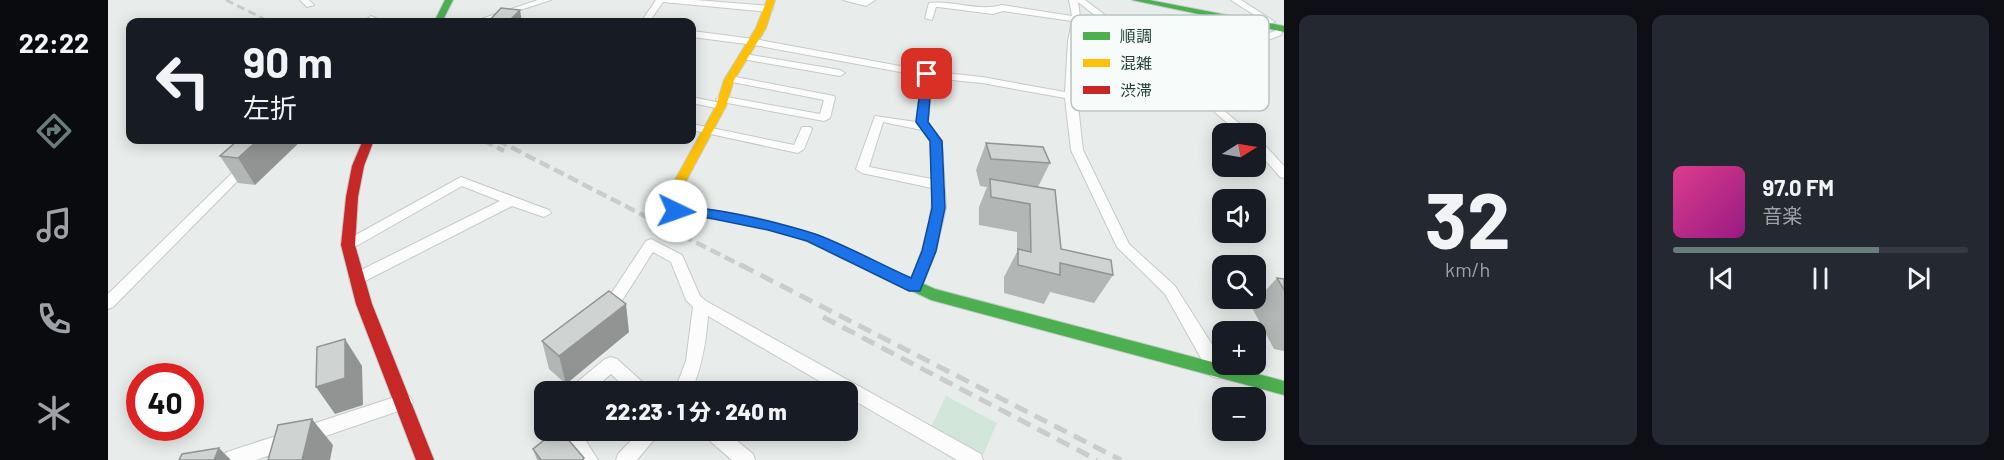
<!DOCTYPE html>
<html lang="ja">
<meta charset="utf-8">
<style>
body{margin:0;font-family:Barlow,"Noto Sans JP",sans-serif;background:#242831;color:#f1f3f6;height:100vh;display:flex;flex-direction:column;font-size:22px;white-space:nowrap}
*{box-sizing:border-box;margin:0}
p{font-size:20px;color:#9ea1a6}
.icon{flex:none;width:33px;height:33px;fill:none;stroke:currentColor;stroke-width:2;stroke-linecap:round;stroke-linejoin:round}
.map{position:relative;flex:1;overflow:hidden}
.panel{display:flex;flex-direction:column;gap:15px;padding:15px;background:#0d0f14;width:720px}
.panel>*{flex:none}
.banner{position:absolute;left:18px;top:18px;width:570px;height:126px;border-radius:12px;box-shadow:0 3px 15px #0003;background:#171b24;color:#f1f3f6;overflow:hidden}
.needle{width:39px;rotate:79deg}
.buttons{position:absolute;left:1104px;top:123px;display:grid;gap:12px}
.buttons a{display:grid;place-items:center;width:54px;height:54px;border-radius:12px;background:#171b24;box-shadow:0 3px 15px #0003;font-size:30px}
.speed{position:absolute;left:18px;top:363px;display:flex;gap:12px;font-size:30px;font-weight:700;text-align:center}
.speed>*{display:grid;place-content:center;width:78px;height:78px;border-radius:50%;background:#171b24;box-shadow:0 3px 15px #0003;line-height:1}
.speed .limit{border:9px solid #d22;background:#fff;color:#111}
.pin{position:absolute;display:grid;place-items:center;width:51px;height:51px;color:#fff;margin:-26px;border-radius:12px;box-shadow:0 3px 9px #0006}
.me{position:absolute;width:66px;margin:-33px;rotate:93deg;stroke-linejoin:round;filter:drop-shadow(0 0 4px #0008)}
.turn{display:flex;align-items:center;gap:21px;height:126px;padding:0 18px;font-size:27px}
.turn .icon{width:78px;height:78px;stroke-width:2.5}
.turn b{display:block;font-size:42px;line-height:51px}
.panel .tile{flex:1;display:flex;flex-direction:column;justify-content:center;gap:9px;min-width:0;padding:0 21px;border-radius:12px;background:#242831}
.panel .dial{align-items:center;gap:0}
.dial b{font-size:78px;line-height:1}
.song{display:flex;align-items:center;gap:18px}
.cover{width:72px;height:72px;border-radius:9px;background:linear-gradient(135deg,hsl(330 70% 55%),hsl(310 70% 35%))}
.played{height:6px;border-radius:3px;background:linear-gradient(90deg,#697e78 70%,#363941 70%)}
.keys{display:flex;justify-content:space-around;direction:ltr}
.panel .tiles{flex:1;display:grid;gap:15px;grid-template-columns:repeat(2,1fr)}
.trip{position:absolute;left:426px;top:381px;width:324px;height:60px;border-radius:12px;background:#171b24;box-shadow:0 3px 15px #0003;font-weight:800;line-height:60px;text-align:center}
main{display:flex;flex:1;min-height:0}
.menu{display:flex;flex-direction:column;width:108px;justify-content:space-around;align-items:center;background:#090b0e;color:#9ea1a6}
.menu .icon{width:42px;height:42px}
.menu .selected{color:#697e78}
.menu b{font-size:27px;color:#f1f3f6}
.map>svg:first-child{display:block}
.green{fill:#d1e6d8}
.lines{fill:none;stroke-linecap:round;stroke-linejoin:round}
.street-casing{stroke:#c5cac8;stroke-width:2}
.fast-casing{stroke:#c3cbc8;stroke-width:2}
.slow-casing{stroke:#c3cbc8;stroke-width:2}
.jam-casing{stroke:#c3cbc8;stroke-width:2}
.street{fill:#fcfcfc;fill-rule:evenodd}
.fast{fill:#4caf50;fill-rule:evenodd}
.slow{fill:#ffc107;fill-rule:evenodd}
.jam{fill:#c62828;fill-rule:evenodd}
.rail-far2{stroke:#c9cdcc;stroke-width:3;stroke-dasharray:8 4.5;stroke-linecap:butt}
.rail-far1{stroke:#c9cdcc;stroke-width:4.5;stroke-dasharray:11 5;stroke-linecap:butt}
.rail{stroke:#c9cdcc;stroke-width:5;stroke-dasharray:14 8;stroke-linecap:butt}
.wall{fill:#b2b6b5}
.shaded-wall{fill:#919493}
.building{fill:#cfd4d2;stroke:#919493;stroke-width:1.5}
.route{fill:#1a73e8;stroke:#114b97;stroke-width:1.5}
.key{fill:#f7fbf9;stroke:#b8c4c0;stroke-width:1.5}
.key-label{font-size:16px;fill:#24423a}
</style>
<main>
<nav class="menu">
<b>22:22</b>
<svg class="icon selected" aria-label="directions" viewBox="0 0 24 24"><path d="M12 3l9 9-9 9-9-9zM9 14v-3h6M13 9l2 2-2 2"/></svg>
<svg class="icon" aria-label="music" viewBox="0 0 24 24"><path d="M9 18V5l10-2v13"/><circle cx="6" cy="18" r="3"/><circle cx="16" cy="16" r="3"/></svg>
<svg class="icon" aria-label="phone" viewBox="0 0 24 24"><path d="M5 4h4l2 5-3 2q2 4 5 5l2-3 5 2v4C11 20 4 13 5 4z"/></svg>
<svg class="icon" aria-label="climate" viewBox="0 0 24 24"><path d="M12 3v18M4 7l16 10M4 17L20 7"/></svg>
</nav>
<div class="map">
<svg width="1176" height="460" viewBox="0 0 1176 460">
<rect width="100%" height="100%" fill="#e8edeb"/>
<polygon class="green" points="838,396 889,423 874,457 822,429"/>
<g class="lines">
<g class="street-casing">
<g id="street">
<polygon points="192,0 201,0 206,5 199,7"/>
<polygon points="430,0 443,0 376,22 364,22"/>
<polygon points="548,0 588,0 661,6 665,9 661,12 555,2 541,22 533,22"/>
<polygon points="735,0 767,0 758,6"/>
<path d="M 961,0 L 977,0 L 1042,49 L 1155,35 L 1167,31 L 1170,26 L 1176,26 L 1173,35 L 1157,41 L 1048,54 L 1144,134 L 1132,134 L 1087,95 L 968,88 L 975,150 L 1021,244 L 1067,286 L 1110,354 L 1117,371 L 1115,376 L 1109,378 L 1103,376 L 1057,294 L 1009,247 L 963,150 L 957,98 L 874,83 L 824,78 L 820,122 L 834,141 L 838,208 L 828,251 L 814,287 L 812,291 L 802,291 L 800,287 C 813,255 825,223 824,188 L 754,173 L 748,169 L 767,116 L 808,122 L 814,76 L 646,45 L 584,37 L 584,31 L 646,39 L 819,71 L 874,77 L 957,92 L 960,41 L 964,21 L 895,11 L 885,14 L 830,7 L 828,7 L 824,20 L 817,18 L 821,3 C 845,0 870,12 894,5 L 964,16 ZM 970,2 L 1072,82 L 1079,88 L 968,82 C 969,56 975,27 970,2 ZM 775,122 L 814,130 L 822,141 L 824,179 L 761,167 Z"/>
<polygon points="1123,0 1133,0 1167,22 1160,24"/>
<polygon points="263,16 276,22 260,21 259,19"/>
<polygon points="637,54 732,70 737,73 732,76 634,59 634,55"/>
<polygon points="623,76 726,96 727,98 722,118 716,121 609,101 608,99 613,96 712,114 716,100 619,81 618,79"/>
<polygon points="584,97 617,104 618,106 613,109 584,103"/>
<polygon points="584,124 686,145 694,127 702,127 704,129 696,149 690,153 584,130"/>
<polygon points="1148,139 1152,140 1176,166 1176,178 1172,177 1148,149"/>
<polygon points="158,140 170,140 5,307 0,309 0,294"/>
<polygon points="353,177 441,210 443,213 436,217 404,206 253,283 243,283 241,279 243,275 392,201 354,186 245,248 235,248 233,245 235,242"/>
<path d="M 543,239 L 574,255 L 592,296 L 598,301 L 873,454 L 875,460 L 849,460 L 740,397 L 740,392 L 730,392 L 600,316 C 598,343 594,367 583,392 L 566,392 L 578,361 L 585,307 L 578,300 L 563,262 L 545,252 L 506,313 L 501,315 L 496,313 L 493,309 L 538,241 Z"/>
<polygon points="503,357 509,359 540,387 542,392 522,392 503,374 482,392 461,392 463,387 497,359"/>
<polygon points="296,394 302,397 305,402 302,407 148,460 113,460 115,454 122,451"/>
<polygon points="451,430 471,430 490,460 470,460"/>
<polygon points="533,430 554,430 529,460 508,460 510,454"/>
<polygon points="593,430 616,430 645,454 647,460 624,460 596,436"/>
</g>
</g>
<g class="fast-casing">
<g id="fast">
<polygon points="337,0 345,0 334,22 326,22"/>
<polygon points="1024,0 1041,0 1176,26 1176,32"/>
<polygon points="756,257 827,289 1176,381 1176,395 823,300 751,266 749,262 751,258"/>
</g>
</g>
<g class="slow-casing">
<path id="slow" d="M 659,0 L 667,0 L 658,28 L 626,80 L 618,106 L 569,198 L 573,207 C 647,213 695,227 761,258 L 763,262 L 761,266 C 748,269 715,247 701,242 C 659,225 613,219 568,215 L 563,214 L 557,198 L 608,106 L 616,80 L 648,28 Z"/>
</g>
<g class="jam-casing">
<polygon id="jam" points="255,140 266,140 256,166 250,197 247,245 264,304 326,460 308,460 248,304 233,245 238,197 244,166"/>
</g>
<use href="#street" class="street"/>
<use href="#fast" class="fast"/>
<use href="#slow" class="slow"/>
<use href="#jam" class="jam"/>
<polyline class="rail-far2" points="118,0 162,22"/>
<g class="rail-far1">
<polyline points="375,140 396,151"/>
<polyline points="389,140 636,267"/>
</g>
<g class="rail">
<polyline points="633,265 1013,460"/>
<polyline points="715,317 989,460"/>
</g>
</g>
<g class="wall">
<polygon points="130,140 147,185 130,183 112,156"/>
<polygon points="878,143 942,163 930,187 953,249 1005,275 986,303 942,292 936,304 896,293 896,277 909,252 909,232 871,225 871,207 879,187 872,186 868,170"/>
<polygon points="1169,278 1176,279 1176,351 1166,349 1143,306"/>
<polygon points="521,332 458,384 441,369 434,341"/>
<polygon points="425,449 476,460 429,460"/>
</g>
<g class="shaded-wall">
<polygon points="412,10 414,22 400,22"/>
<polygon points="150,140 194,140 147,185 130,158"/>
<polygon points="518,304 521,332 458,384 451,356"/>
<polygon points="237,339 254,366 255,405 227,414 208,387"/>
<polygon points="204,419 225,445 222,460 194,460"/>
<polygon points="111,448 123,460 106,460"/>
</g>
<g class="building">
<polygon points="393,8 412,10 400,22 380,22"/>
<polygon points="130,140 150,140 130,158 112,156"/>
<polygon points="878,143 935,147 942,163 883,159"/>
<polygon points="882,179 947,190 953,249 1003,260 1005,275 952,263 952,275 910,265 910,249 923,252 922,204 883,197"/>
<polygon points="1169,278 1176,279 1176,290"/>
<polygon points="501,291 518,304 451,356 434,341"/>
<polygon points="237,339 237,378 208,387 209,347"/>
<polygon points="204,419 194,460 160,460 170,425"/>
<polygon points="449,430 452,430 476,458 474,460 433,460 425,449"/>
<polygon points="111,448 106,460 71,460 74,454"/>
</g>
<path class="route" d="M 819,71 L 824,74 L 820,122 L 834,141 L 837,208 L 828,251 L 812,291 L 801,291 L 699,241 L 660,230 L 601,218 L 568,216 L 561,211 C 573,197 689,227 710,235 C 741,247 772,264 803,278 L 814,251 L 824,208 L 822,141 L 808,122 L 814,74 Z"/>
<rect x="963" y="15" width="198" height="96" rx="9" class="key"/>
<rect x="975" y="32" width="27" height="8" fill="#4caf50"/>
<rect x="975" y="59" width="27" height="8" fill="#ffc107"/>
<rect x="975" y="86" width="27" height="8" fill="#c62828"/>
<g class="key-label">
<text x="1012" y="42">順調</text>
<text x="1012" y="69">混雑</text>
<text x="1012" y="96">渋滞</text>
</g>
</svg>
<div class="buttons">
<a><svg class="needle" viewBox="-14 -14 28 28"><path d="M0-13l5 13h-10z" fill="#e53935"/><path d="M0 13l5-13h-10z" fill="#9ea1a6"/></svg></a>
<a><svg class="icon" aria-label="sound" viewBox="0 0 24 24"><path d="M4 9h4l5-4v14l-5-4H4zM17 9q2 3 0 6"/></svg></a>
<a><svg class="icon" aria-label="search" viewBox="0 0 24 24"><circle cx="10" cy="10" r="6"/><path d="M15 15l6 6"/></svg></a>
<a>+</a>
<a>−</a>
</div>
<div class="speed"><div class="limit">40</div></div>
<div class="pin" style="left:819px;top:74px;background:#d93025"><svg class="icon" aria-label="arrive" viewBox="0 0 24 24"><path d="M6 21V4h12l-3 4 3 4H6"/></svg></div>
<svg class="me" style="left:568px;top:211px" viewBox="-20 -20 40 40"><circle r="19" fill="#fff"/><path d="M0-13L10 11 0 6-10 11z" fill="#1a73e8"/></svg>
<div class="trip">22:23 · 1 分 · 240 m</div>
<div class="banner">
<div class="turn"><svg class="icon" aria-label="left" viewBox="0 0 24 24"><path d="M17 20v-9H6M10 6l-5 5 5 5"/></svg><div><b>90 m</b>左折</div></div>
</div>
</div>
<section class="panel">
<div class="tiles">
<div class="tile dial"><b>32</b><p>km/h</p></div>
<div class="tile">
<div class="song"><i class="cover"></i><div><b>97.0 FM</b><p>音楽</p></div></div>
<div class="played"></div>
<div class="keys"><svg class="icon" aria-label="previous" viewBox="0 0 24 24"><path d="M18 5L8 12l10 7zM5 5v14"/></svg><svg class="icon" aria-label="pause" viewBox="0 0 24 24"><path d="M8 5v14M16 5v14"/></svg><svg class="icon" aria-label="next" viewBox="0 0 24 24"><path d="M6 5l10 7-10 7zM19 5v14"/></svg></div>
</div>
</div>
</section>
</main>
